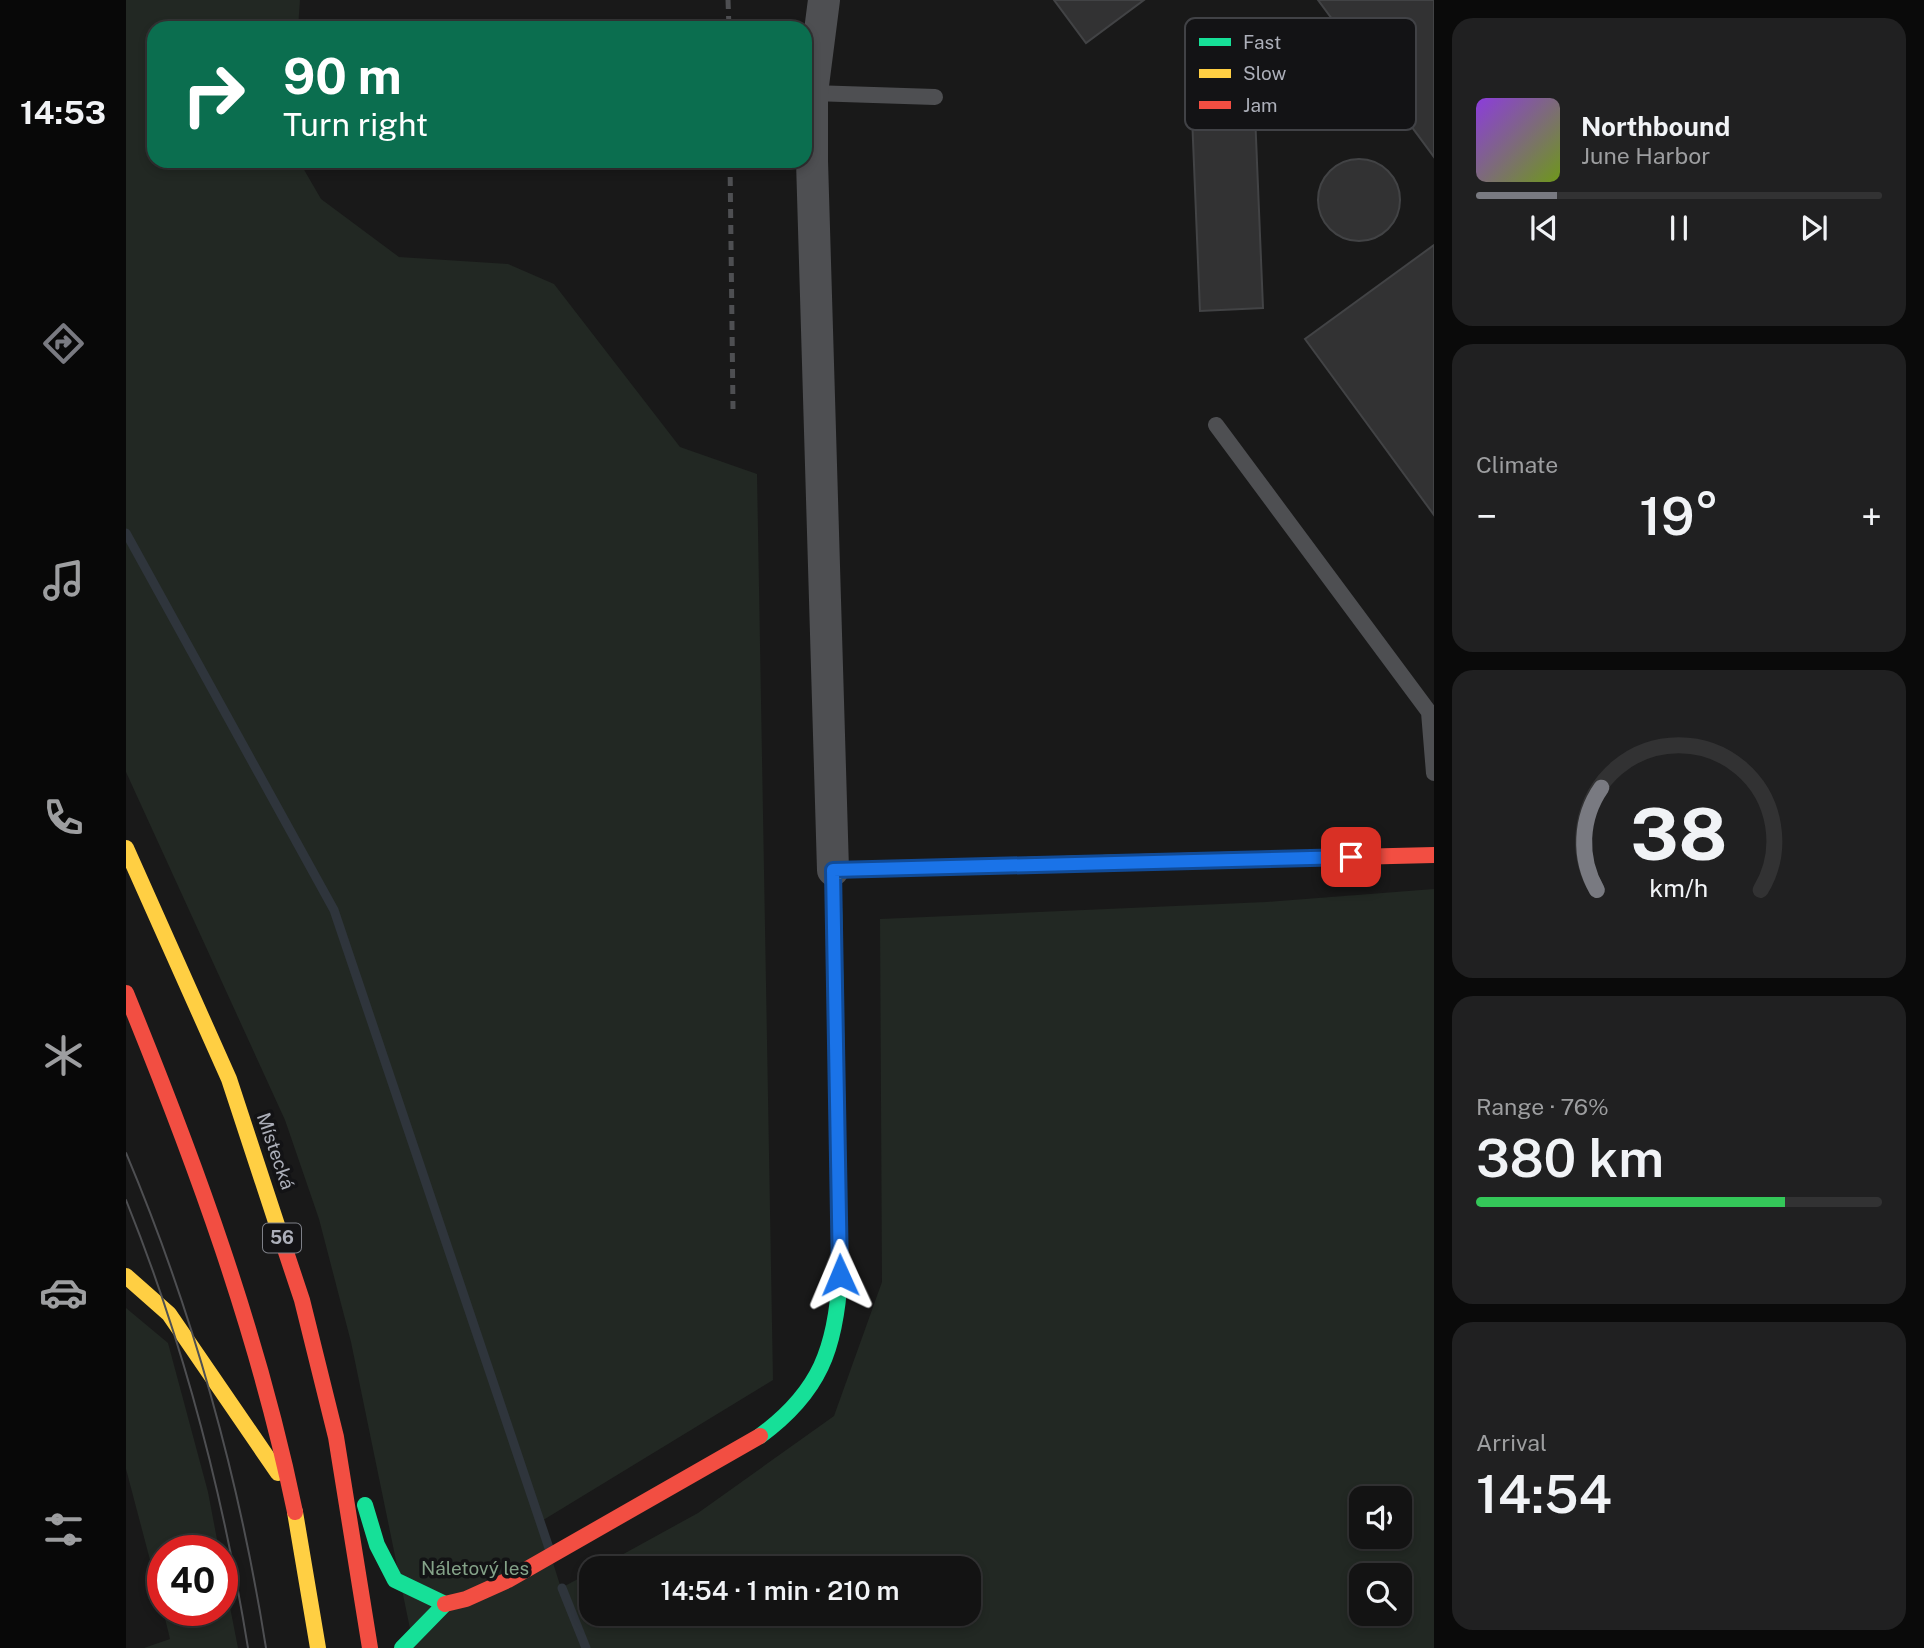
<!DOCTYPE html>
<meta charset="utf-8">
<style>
body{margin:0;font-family:"Public Sans",sans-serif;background:#202021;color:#f1f3f6;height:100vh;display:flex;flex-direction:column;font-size:26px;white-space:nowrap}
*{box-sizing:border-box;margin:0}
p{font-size:23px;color:#9d9ea0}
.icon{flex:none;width:38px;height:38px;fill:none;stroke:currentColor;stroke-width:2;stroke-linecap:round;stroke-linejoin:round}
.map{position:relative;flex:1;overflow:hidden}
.drawer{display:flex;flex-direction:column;gap:18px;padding:18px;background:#0a0a0a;width:490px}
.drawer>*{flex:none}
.hud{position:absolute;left:21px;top:21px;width:665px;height:147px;border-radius:21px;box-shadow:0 4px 10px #0003,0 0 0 2px #323233;background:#0b6e4f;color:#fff;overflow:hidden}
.controls{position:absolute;left:1223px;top:1486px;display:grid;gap:14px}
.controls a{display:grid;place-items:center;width:63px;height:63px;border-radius:14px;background:#131313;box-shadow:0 4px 10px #0003,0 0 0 2px #323233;font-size:35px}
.speed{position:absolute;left:21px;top:1535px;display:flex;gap:14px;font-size:35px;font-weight:700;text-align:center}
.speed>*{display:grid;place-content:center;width:91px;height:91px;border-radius:50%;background:#131313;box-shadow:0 4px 10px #0003,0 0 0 2px #323233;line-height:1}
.speed .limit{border:10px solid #d22;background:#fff;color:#111}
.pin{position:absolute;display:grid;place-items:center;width:60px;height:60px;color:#fff;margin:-30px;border-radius:14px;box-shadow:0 4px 10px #0006}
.me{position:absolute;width:77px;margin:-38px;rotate:359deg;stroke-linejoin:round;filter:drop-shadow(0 0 5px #0008)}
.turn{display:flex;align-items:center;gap:24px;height:147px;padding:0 21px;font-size:32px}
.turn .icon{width:91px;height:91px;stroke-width:2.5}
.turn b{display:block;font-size:49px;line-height:60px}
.big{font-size:52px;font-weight:600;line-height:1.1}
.drawer .card{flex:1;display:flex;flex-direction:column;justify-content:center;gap:10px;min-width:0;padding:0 24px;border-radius:21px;background:#202021}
.drawer .dial{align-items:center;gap:0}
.dial svg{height:182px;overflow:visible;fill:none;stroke:#323233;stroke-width:7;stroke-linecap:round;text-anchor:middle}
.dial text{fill:#f1f3f6;stroke:none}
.song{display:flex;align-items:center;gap:21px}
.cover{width:84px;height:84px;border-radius:10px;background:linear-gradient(135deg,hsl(270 70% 55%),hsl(80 70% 35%))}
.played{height:7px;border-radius:4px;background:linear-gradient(90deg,#797a81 20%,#323233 20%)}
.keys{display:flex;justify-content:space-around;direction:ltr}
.heat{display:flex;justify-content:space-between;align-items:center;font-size:38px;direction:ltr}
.charge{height:10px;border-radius:5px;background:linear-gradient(90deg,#34c759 76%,#323233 0)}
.trip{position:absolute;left:453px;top:1556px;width:402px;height:70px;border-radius:21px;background:#131313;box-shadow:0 4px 10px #0003,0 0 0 2px #323233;font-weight:600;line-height:70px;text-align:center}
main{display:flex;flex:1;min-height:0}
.menu{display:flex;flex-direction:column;width:126px;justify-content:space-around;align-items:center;background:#080808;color:#9d9ea0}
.menu .icon{width:49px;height:49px}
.menu .current{color:#797a81}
.menu b{font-size:32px;color:#f1f3f6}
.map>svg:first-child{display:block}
.green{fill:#222823;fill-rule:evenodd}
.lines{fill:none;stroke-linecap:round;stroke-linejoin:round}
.stream{stroke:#2f353c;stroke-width:9}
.building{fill:#323233;stroke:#424345;stroke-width:2}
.lane{stroke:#4e4f52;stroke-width:16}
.street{stroke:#4e4f52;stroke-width:32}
.fast{stroke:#16e098;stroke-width:16}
.slow{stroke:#ffcf43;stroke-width:16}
.jam{stroke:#f24e42;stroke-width:16}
.tram{stroke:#4e4f52;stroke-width:2}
.rail{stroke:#4e4f52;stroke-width:5;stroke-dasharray:9 7;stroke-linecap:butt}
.route-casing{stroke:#114b97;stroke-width:18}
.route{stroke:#1a73e8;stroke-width:12}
.labels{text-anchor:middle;stroke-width:7;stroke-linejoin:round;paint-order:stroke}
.shield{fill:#131315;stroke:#7e8088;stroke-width:2}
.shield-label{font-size:18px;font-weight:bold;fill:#acafb9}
.street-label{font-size:19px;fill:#acafb9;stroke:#131315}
.park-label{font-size:19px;fill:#84a288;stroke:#131315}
.key{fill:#131315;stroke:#414246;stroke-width:2}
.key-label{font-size:19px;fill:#acafb9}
</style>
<main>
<nav class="menu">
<b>14:53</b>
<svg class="icon current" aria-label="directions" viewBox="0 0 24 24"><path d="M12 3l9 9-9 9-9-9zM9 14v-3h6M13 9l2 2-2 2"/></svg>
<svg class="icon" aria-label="music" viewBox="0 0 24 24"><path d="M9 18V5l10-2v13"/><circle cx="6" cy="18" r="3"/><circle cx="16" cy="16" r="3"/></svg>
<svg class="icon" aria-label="phone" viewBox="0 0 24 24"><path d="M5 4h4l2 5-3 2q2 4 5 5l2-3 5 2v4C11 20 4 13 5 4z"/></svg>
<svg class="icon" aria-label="climate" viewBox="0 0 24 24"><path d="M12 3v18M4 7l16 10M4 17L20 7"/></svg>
<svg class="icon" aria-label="car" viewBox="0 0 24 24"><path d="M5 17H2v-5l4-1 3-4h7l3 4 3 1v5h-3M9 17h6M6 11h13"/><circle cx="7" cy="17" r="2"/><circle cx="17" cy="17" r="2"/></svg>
<svg class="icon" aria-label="filters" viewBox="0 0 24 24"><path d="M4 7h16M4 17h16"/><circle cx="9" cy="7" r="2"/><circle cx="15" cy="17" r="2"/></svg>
</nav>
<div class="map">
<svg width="1308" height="1648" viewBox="0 0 1308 1648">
<rect width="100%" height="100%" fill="#191919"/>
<g class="green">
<path d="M 0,0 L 174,0 L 172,28 L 28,28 L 28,161 L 173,161 L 195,199 L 273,257 L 382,264 L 428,284 L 554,447 L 631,474 L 647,1380 L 414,1522 L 435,1588 L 465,1572 L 466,1614 L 844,1614 L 844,1568 L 472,1568 L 572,1513 L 708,1416 L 756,1282 L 754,919 L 1140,902 L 1308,889 L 1308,1648 L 288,1648 L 225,1342 L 193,1219 L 159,1120 L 0,772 ZM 1236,1498 L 1274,1498 L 1274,1536 L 1236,1536 ZM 1236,1575 L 1274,1575 L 1274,1614 L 1236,1614 Z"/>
<polygon points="0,1308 42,1343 82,1492 93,1550 37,1550 37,1609 0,1469"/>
<polygon points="96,1566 112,1648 18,1648 44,1639 37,1610 96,1610"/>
</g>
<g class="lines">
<g class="stream">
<polyline points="0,533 208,910 423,1548"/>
<polyline points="436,1588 460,1648"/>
</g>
</g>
<g class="building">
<polygon points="928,0 1018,0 960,43"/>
<polygon points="1192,0 1308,0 1308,157"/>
<polygon points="1127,65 1137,308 1074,311 1064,67"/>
<circle cx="1233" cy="200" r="41"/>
<polygon points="1308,245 1308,515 1179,339"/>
</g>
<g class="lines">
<g class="lane">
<polyline points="686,93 809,97"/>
<polyline points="1090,425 1303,712 1308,773"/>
</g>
<polyline class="street" points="698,0 686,93 686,161 707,870"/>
<g class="fast">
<path d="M 634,1436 C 694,1392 710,1348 714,1275 L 708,907"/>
<polyline points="239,1505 251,1545 269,1580 319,1604 276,1648"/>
</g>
<g class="slow">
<polyline points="0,848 103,1079 153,1231"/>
<polyline points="708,907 707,870 1014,862"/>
<polyline points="0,1276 43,1314 152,1473"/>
<polyline points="169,1512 192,1648"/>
</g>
<g class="jam">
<polyline points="1014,862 1308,855"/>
<path d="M 0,993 C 69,1162 132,1333 169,1512"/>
<polyline points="153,1231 176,1300 210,1437 244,1648"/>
<polyline points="319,1604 340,1599 382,1580 634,1436"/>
</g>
<g class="tram">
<path d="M 0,1153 C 67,1312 113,1477 140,1648"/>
<path d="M 0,1200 C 58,1344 97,1494 122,1648"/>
</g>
<g class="rail">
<polyline points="602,0 603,28"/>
<polyline points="604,161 607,409"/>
</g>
</g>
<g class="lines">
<g class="route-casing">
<polyline id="route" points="714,1275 707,870 1225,857"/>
</g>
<use href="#route" class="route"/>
</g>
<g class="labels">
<rect class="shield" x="137" y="1223.5" width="38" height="29" rx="5"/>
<g class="shield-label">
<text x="156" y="1244">56</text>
</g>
<g class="street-label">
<text transform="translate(150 1151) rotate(71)" y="7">Místecká</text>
</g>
<g class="park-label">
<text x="349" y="1575">Náletový les</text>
</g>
</g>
<rect x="1059" y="18" width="231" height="112" rx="10" class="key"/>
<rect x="1073" y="38" width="32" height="8" fill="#16e098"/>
<rect x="1073" y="69" width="32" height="9" fill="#ffcf43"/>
<rect x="1073" y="101" width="32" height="8" fill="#f24e42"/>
<g class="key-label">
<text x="1117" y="49">Fast</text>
<text x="1117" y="80">Slow</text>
<text x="1117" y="112">Jam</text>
</g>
</svg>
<div class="controls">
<a><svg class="icon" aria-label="sound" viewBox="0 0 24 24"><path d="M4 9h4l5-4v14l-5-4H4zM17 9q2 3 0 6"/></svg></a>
<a><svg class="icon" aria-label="search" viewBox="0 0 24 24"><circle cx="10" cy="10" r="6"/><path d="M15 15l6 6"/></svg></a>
</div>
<div class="speed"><div class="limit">40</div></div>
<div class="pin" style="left:1225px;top:857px;background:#d93025"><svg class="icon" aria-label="arrive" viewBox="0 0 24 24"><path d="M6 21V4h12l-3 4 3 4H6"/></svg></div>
<svg class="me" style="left:714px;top:1275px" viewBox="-20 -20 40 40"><path d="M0-17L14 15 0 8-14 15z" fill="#1a73e8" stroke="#fff" stroke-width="4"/></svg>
<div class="trip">14:54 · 1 min · 210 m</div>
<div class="hud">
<div class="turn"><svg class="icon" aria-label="right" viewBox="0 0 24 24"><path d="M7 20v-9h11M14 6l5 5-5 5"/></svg><div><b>90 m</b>Turn right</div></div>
</div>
</div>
<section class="drawer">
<div class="card">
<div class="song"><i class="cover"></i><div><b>Northbound</b><p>June Harbor</p></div></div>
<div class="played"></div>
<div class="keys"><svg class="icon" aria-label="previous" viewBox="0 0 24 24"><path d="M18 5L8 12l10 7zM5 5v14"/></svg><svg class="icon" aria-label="pause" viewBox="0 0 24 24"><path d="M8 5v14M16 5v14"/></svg><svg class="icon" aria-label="next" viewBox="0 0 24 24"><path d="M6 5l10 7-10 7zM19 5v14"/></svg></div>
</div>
<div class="card"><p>Climate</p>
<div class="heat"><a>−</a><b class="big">19°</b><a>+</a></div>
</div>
<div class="card dial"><svg viewBox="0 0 100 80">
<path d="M14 69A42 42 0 1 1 86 69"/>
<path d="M14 69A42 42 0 0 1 16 24" stroke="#797a81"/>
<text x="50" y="56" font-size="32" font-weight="700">38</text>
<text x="50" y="72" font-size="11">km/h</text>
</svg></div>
<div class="card"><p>Range · 76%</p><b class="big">380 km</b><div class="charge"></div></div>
<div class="card"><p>Arrival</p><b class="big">14:54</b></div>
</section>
</main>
